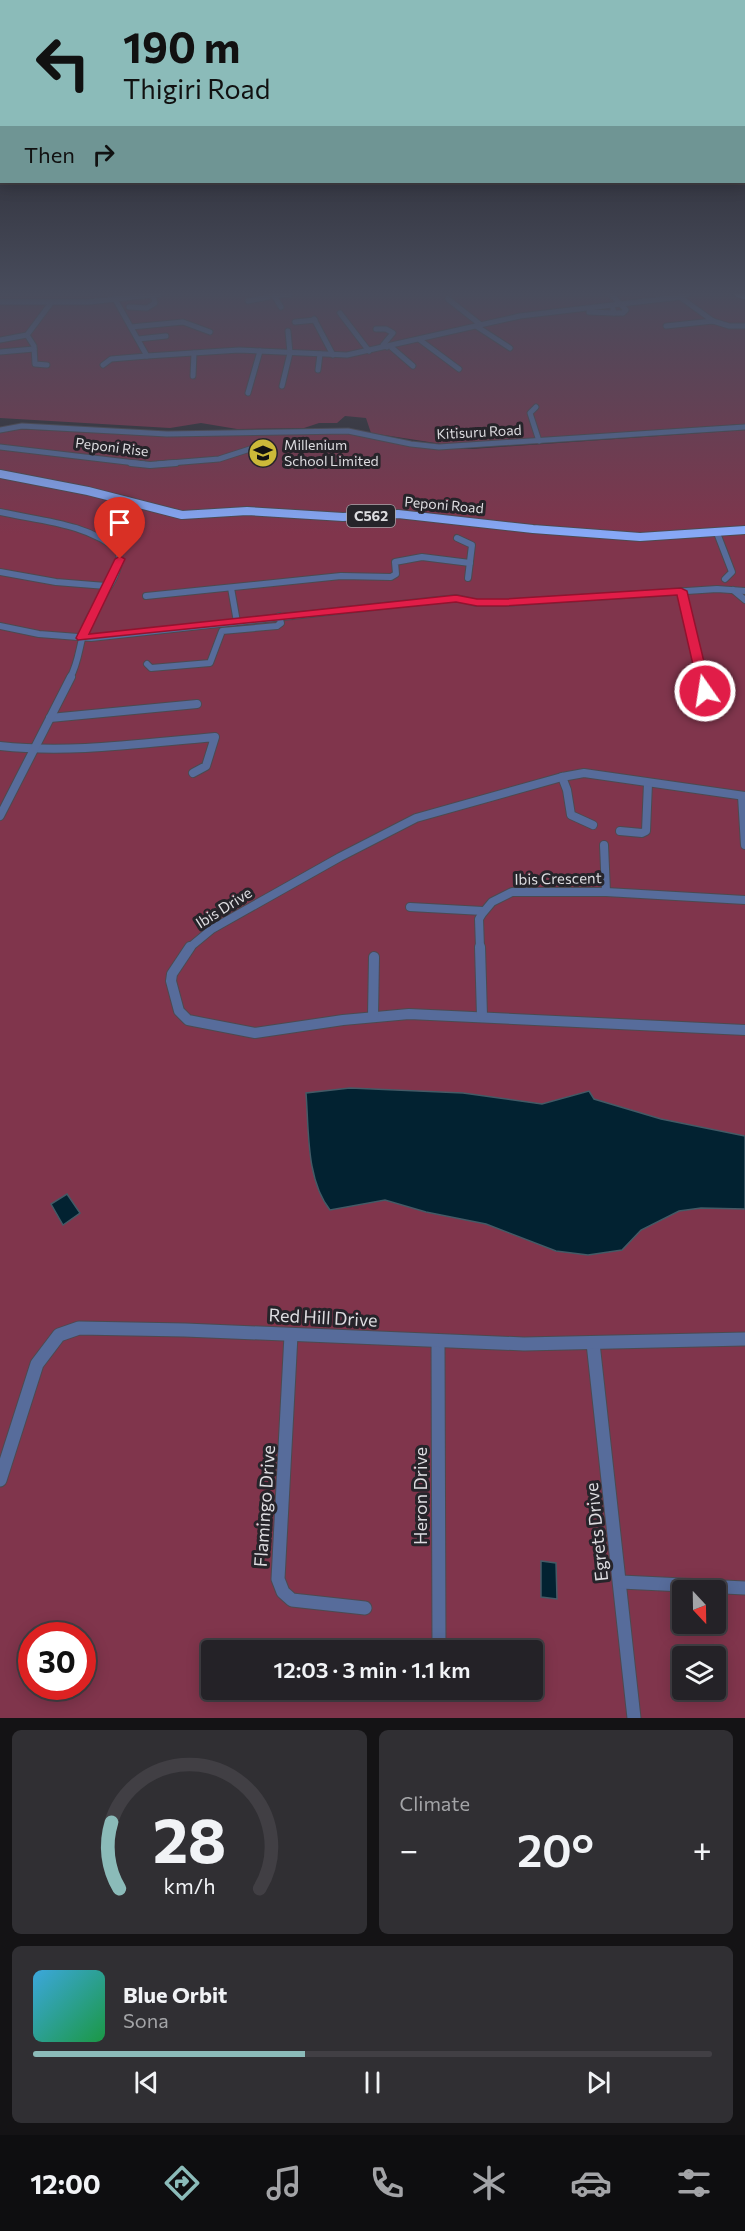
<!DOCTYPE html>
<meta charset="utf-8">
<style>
body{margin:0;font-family:Commissioner,sans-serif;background:#302f33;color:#f1f3f6;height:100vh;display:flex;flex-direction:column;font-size:22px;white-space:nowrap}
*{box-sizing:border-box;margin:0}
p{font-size:20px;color:#a3a4a7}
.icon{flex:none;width:33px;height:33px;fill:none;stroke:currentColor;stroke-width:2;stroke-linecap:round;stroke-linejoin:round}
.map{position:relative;height:1718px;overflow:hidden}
.panel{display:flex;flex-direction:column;gap:12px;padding:12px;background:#141315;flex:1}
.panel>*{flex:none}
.top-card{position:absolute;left:0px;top:0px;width:746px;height:183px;box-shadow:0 3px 15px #0003,0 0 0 2px #413f44;background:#8bbbb9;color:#111;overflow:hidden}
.needle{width:39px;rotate:158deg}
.tools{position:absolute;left:672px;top:1580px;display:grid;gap:12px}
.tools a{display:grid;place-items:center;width:54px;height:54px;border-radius:6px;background:#242227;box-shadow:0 3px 15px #0003,0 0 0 2px #413f44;font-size:30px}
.speed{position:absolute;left:18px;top:1622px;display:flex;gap:12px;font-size:30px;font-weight:700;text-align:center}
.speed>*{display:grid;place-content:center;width:78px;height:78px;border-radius:50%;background:#242227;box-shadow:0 3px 15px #0003,0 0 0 2px #413f44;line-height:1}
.speed .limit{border:9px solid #d22;background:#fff;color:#111}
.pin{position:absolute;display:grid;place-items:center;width:51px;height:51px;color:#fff;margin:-62px -26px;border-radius:50% 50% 50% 0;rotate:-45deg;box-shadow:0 0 6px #0007}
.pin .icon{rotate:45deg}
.me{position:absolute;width:66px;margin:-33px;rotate:347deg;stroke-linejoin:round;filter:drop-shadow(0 0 4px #0008)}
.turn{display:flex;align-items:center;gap:21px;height:126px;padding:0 24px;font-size:27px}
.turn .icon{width:78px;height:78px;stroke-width:2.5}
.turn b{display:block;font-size:42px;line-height:51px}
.then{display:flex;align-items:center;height:57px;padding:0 24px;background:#0003;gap:12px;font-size:22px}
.big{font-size:45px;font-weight:600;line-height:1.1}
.panel .card{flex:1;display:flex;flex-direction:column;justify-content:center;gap:9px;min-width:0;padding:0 21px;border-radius:9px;background:#302f33}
.panel .dial{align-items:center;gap:0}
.dial svg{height:156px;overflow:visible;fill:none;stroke:#413f44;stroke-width:7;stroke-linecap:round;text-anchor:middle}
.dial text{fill:#f1f3f6;stroke:none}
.song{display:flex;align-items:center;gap:18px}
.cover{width:72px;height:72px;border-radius:9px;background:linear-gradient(135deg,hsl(200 70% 55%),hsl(140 70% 35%))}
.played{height:6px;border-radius:3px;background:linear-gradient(90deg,#8bbbb9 40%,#413f44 40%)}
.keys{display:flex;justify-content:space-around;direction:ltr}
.heat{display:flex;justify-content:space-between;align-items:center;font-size:33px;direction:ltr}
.panel .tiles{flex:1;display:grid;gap:12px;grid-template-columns:1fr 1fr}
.card:last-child{grid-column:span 2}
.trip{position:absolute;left:201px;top:1640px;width:342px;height:60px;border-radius:6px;background:#242227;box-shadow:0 3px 15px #0003,0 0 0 2px #413f44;font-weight:600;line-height:60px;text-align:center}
.menu{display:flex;height:96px;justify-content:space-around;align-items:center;background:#0e0e10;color:#a3a4a7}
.menu .icon{width:42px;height:42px}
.menu .on{color:#8bbbb9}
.menu b{font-size:27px;color:#f1f3f6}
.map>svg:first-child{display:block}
.green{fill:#80354c;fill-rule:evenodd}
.water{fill:#022231;stroke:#445a66;stroke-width:1.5}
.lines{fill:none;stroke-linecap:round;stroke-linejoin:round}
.minor-far4-casing{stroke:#4c4a50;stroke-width:7}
.minor-far3-casing{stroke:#4c4a50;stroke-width:8}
.minor-far2-casing{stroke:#4c4a50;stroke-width:10}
.minor-far1-casing{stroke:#4c4a50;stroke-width:12}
.minor-casing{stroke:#4c4a50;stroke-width:15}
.major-far1-casing{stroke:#4c4a50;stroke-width:8}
.major-casing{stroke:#4c4a50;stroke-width:10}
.minor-far4{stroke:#576c9b;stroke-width:5}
.minor-far3{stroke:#576c9b;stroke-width:6}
.minor-far2{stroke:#576c9b;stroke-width:8}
.minor-far1{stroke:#576c9b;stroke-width:10}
.minor{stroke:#576c9b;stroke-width:13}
.major-far1{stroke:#87a8f6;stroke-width:6}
.major{stroke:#87a8f6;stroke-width:8}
.route{fill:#e11d48;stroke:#92132f;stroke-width:1.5}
.labels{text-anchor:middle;stroke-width:6;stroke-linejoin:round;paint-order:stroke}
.far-street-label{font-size:14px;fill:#dddce0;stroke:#26242a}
.far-poi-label{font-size:14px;fill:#dddce0;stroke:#26242a;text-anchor:start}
.shield{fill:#26242a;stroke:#a6a5a9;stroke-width:1.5}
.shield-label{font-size:14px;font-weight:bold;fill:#dddce0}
.street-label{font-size:15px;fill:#dddce0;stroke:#26242a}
.near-street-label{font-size:18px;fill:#dddce0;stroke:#26242a}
</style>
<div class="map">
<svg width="745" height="1718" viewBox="0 0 745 1718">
<rect width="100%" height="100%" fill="#302e34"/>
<g class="green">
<polygon points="0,294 728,294 745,300 745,424 442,444 371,433 366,418 345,416 337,423 319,423 304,428 237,429 201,423 170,428 0,418"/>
<path d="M 14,429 L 172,436 L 343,433 L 423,448 L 472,449 L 745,430 L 745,1718 L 0,1718 L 0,432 ZM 682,1590 L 716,1590 L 716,1623 L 682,1623 ZM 32,1635 L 82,1635 L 82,1686 L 32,1686 ZM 212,1650 L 532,1650 L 532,1689 L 212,1689 ZM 682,1656 L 716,1656 L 716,1689 L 682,1689 Z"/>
</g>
<g class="water">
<path d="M 350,1088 L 463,1093 L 542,1104 L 589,1091 L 594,1099 L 661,1119 L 745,1136 L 745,1209 L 701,1208 L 679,1211 L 641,1230 L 622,1250 L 588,1255 L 556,1251 L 486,1224 L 426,1212 L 385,1200 L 330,1210 C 306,1180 309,1130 306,1093 Z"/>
<polygon points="67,1194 80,1213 63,1225 51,1204"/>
<polygon points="541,1561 556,1563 557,1599 541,1597"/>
</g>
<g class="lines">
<g class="minor-far4-casing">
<g id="minor-far4">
<polyline points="273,294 281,307"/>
<polyline points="611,294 626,310 623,313 614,313"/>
<polyline points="274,296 290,294"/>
<polyline points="680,297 713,321"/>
<polyline points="115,299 147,356 239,350 347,355 520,316 680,297 688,294"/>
<polyline points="448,299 481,325"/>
<polyline points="248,301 268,297 268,294"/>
<polyline points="0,302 89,302 160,294"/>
<polyline points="129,307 147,308 155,303 153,294"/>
<polyline points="589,312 614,313 613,309"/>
<polyline points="340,313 369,351"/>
<polyline points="314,319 333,355"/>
<polyline points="295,322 315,320"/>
<polyline points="476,326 510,348"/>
<polyline points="666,326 713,321 729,326 745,326"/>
<polyline points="131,327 183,322 210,332"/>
<polyline points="376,329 386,329 393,333 383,345 387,347"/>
<polyline points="27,335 34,346 35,364 47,365"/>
<polyline points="138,339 166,336"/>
<polyline points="0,340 27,335 51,303"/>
<polyline points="420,340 459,369"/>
<polyline points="391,347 413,366"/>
<polyline points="0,352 34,349"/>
<polyline points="103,365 111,359 147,356"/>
<polyline points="318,370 320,354"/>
<polyline points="193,376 194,353"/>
<polyline points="282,386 290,353 288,331"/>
<polyline points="248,393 260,351"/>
<polyline points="536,407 530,413 539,441"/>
<polyline points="0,430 22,426 167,434 348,431 411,444 439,447 745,427"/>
<polyline points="0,447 144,464"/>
<polyline points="158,464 219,459 250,449 255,451"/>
</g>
</g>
<g class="minor-far3-casing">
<g id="minor-far3">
<polyline points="131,463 150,465 176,463"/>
<path d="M 0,512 C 40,521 87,523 119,551 C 123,580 93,602 85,628 C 79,646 79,662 70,678"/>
<polyline points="717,533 732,572 725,579"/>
<polyline points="457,538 472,545 468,578"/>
<polyline points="0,572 56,582 106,586"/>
<polyline points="231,588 237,622"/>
<polyline points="733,590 745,600"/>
<polyline points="681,591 702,678"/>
<polyline points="146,596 341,576 391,577 396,574 395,562 422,557 470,563"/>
<polyline points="0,626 39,634 91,638 456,598 477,603 505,603 717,589 745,591"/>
<polyline points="147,664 151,668 210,663 222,631 277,626 281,623 279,616"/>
</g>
</g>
<g class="minor-far2-casing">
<g id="minor-far2">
<polyline points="702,677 705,691"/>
<polyline points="50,718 197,704"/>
<path d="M 0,746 C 71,754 144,743 215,737 L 206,766 L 193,773"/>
<polyline points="562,777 567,790 571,815 593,825"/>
<polyline points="742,796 745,845"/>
<polyline points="0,816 71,677"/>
<polyline points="620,831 642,833 646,831 648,783"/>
<polyline points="604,845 606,892"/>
<polyline points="410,907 483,911"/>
<polyline points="189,948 212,929 340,857 416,818 562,777 584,773 745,796"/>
<polyline points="480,948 479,919 482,914 492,902 512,892 606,892 745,900"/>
</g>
</g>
<g class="minor-far1-casing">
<g id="minor-far1">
<polyline points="190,947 172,974 171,981 179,1011 188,1020 255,1033 343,1020 409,1014 745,1030"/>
<polyline points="480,947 482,1016"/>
<polyline points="373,1016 374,957"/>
</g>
</g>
<g class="minor-casing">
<g id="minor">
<polyline points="291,1335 278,1579 283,1592 292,1600 365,1608"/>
<polyline points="438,1342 439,1650"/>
<polyline points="593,1343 634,1718"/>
<polyline points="0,1480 37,1364 59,1335 79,1328 185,1330 524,1344 745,1339"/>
<polyline points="621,1582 745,1588"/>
</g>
</g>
<g class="major-far1-casing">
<polyline id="major-far1" points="738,294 745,296"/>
</g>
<g class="major-casing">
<polyline id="major" points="0,474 88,491 182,515 247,511 343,517 398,514 533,529 640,537 745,530"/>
</g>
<use href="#minor-far4" class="minor-far4"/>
<use href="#minor-far3" class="minor-far3"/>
<use href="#minor-far2" class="minor-far2"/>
<use href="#minor-far1" class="minor-far1"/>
<use href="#minor" class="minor"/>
<use href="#major-far1" class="major-far1"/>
<use href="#major" class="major"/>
</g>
<linearGradient id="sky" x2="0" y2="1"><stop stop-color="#1a191d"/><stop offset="0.55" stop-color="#484c5c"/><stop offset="1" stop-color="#484c5c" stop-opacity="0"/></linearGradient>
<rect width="745" height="534" fill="url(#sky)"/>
<polygon class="route" points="120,556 125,559 89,634 456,595 477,599 505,599 681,588 687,591 711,691 705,695 699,691 677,595 505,606 477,606 456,602 78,640 76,638 115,559"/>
<defs>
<g id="school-disc" transform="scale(1.5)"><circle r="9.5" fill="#ccb939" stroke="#26242a"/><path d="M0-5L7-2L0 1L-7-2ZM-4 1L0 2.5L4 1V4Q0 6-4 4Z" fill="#111"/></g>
</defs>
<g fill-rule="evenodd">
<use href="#school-disc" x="263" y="453"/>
</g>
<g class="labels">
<g class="far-street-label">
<text transform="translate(479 432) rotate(-3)" y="5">Kitisuru Road</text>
<text transform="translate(112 447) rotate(7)" y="5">Peponi Rise</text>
<text transform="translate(444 505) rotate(5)" y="5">Peponi Road</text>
</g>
<g class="far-poi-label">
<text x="284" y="450">Millenium<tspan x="284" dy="16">School Limited</tspan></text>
</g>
<rect class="shield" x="347" y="505" width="48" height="22" rx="4.5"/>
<g class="shield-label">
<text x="371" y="521">C562</text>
</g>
<g class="street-label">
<text transform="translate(558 879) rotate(-1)" y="5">Ibis Crescent</text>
<text transform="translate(224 908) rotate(-32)" y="5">Ibis Drive</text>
</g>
<g class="near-street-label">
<text transform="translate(323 1318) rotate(3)" y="6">Red Hill Drive</text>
<text transform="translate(421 1496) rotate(-90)" y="6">Heron Drive</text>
<text transform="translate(265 1506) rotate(-86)" y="6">Flamingo Drive</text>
<text transform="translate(597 1532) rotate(-96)" y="6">Egrets Drive</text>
</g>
</g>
</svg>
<div class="tools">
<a><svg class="needle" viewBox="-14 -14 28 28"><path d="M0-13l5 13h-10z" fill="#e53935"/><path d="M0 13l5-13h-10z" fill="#a3a4a7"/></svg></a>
<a><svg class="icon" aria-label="layers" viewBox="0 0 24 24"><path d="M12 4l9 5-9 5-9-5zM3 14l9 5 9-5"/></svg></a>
</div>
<div class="speed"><div class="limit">30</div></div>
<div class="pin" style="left:120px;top:559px;background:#d93025"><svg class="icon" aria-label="arrive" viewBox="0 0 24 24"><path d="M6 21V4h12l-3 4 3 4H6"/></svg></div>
<svg class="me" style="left:705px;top:691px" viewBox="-20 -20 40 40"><circle r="17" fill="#e11d48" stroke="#fff" stroke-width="3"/><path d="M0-11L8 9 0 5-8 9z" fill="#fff"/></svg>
<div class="trip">12:03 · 3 min · 1.1 km</div>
<div class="top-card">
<div class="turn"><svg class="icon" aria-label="left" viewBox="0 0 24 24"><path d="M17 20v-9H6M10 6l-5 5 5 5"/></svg><div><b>190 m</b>Thigiri Road</div></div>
<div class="then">Then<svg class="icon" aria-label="right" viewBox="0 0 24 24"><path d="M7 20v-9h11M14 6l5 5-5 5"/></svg></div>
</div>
</div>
<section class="panel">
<div class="tiles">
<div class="card dial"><svg viewBox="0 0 100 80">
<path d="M14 69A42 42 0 1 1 86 69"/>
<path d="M14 69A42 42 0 0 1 10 35" stroke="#8bbbb9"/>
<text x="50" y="56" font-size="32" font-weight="700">28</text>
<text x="50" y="72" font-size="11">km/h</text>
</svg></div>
<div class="card"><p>Climate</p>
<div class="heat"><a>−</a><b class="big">20°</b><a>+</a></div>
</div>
<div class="card">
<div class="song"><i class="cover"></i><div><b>Blue Orbit</b><p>Sona</p></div></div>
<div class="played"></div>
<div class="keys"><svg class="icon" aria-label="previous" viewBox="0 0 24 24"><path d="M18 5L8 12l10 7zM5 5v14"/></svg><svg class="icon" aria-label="pause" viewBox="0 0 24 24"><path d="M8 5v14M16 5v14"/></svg><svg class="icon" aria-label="next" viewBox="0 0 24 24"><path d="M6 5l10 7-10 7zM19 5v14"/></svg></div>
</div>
</div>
</section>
<nav class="menu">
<b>12:00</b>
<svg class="icon on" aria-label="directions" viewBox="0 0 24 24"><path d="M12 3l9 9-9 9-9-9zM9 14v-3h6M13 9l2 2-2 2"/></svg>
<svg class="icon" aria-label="music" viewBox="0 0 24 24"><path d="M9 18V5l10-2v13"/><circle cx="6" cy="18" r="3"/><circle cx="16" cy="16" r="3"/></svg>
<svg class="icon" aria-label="phone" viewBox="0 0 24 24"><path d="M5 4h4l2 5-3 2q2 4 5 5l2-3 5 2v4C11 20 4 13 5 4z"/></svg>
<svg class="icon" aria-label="climate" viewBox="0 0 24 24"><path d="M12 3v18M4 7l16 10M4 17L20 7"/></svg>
<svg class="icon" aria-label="car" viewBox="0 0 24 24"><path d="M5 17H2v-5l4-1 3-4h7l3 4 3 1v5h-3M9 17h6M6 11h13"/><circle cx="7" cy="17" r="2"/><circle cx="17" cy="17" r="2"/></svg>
<svg class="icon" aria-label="filters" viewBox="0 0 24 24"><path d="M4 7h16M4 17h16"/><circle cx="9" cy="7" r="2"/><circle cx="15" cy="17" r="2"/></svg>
</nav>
